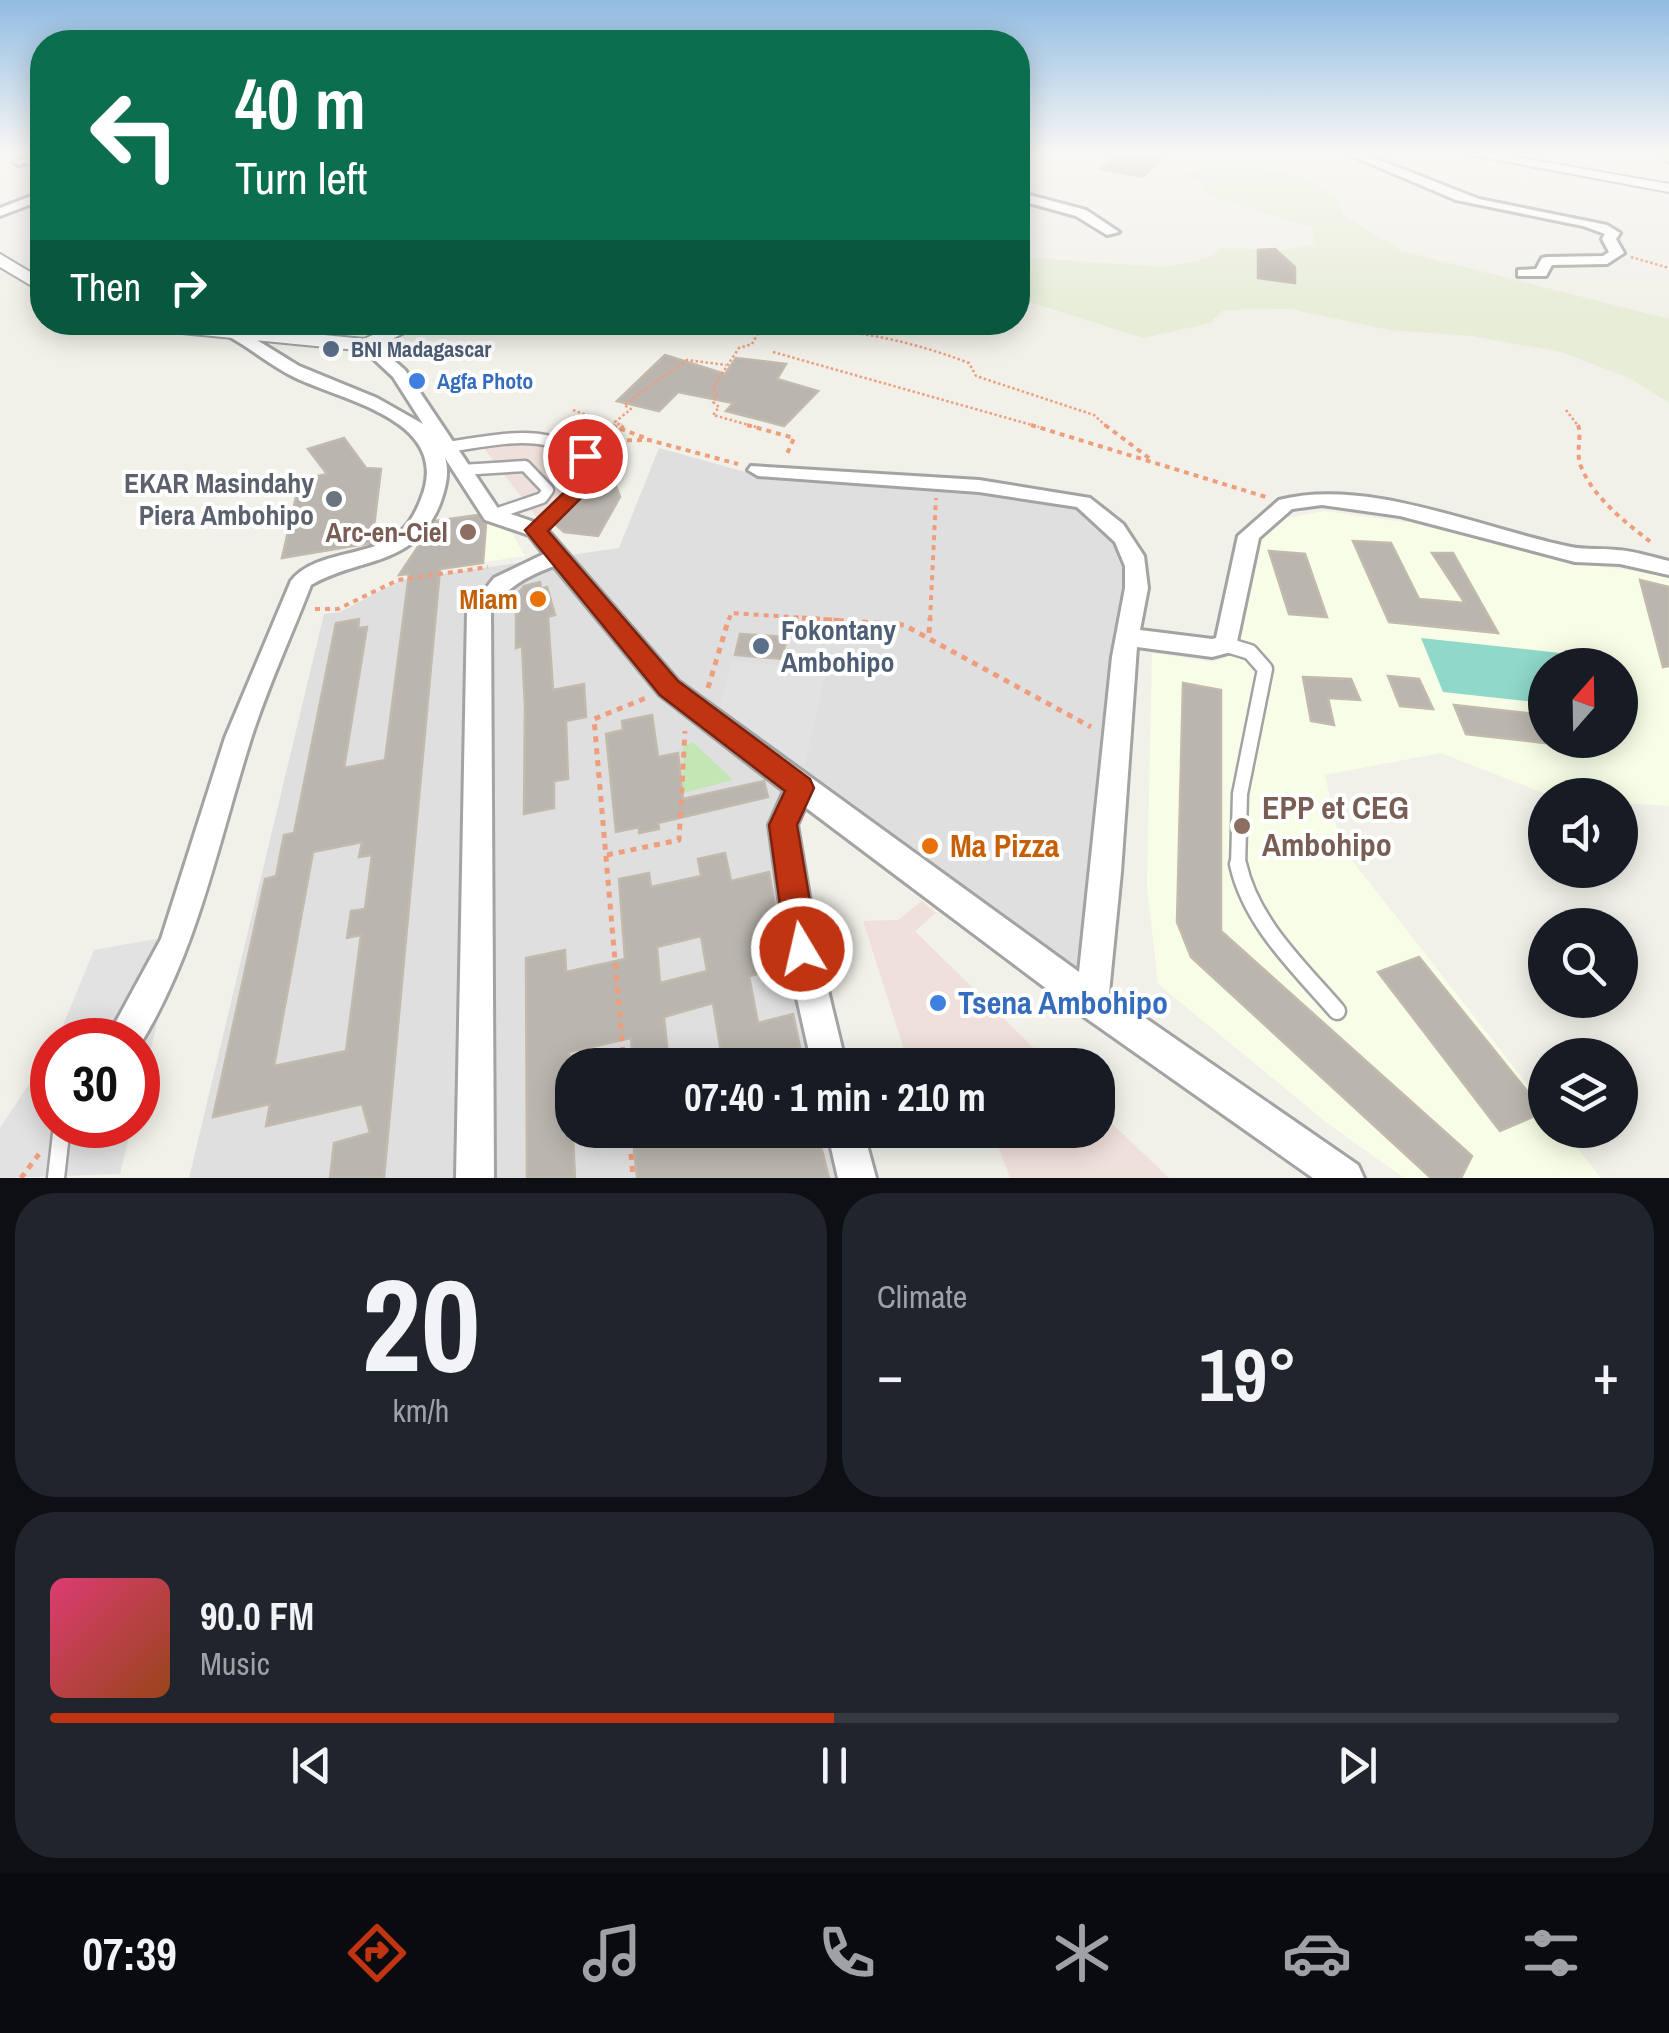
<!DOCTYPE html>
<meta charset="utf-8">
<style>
body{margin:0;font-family:"Archivo Narrow",sans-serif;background:#20242c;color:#f1f3f6;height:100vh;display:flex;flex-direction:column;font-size:38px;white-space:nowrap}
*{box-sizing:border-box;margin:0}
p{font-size:32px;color:#9ea1a6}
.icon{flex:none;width:55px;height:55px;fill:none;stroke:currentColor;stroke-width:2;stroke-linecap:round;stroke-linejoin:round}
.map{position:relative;height:1178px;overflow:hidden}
.side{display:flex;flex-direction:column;gap:15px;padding:15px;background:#0d0f14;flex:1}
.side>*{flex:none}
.hud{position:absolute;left:30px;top:30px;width:1000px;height:305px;border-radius:40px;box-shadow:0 5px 25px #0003;background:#0b6e4f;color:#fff;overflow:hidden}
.needle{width:65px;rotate:20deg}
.fabs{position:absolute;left:1528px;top:648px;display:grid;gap:20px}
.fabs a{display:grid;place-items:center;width:110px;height:110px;border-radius:50%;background:#171b24;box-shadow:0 5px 25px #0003;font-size:50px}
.speed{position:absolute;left:30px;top:1018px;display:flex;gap:20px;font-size:50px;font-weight:700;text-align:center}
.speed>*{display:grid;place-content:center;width:130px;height:130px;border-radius:50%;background:#171b24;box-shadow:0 5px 25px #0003;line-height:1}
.speed .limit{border:15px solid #d22;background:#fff;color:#111}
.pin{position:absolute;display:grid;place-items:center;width:85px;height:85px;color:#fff;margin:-42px;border:5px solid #fff;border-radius:50%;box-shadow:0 2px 10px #0007}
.me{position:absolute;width:110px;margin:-55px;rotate:351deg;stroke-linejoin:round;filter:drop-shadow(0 0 8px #0008)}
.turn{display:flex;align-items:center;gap:35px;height:210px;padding:0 40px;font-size:45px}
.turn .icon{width:130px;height:130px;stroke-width:2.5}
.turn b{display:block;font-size:70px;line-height:85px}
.then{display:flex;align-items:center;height:95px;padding:0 40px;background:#0003;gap:20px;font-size:38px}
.big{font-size:75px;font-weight:700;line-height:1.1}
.side .tile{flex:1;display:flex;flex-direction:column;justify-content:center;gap:15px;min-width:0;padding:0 35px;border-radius:40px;background:#20242c}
.side .dial{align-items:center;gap:0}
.dial b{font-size:130px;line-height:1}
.song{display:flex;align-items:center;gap:30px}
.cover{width:120px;height:120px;border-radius:15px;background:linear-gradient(135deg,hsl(340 70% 55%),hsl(20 70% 35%))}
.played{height:10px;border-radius:5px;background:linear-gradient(90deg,#c13412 50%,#363941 50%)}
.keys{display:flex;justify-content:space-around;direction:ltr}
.heat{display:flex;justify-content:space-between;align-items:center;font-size:55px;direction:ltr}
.side .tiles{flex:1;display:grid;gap:15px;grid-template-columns:1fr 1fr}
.tile:last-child{grid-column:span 2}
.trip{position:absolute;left:555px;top:1048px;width:560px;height:100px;border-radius:40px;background:#171b24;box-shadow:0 5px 25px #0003;font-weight:700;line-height:100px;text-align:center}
.tabs{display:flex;height:160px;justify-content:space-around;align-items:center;background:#090b0e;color:#9ea1a6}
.tabs .icon{width:70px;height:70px}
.tabs .current{color:#c13412}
.tabs b{font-size:45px;color:#f1f3f6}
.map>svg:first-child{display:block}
.residential{fill:#e0dfdf}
.commercial{fill:#f0e0db}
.education{fill:#f8fde7;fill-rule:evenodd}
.farmland{fill:#e7edd7}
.grass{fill:#c3e6b5}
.pitch{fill:#8fd8ca}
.parking{fill:#e2e2e2}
.building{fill:#bab6af;stroke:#c2baad;stroke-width:2.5;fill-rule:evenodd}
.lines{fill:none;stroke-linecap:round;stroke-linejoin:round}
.service-far2-casing{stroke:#a3a3a3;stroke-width:15}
.service-far1-casing{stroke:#a3a3a3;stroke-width:19}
.service-casing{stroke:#a3a3a3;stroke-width:21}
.minor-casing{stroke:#a3a3a3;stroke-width:6}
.tertiary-casing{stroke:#a3a3a3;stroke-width:4}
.path-far2{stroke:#ee9e7d;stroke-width:2.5;stroke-dasharray:2.5 2.5;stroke-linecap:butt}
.path-far1{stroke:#ee9e7d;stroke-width:4;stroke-dasharray:5 5;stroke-linecap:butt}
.path{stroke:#ee9e7d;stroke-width:5;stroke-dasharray:6 6;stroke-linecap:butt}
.service-far2{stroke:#fff;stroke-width:10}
.service-far1{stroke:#fff;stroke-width:14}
.service{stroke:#fff;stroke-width:16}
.minor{fill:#fff;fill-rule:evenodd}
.tertiary{fill:#fff;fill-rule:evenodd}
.route{fill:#c13412;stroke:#7d220c;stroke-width:2.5}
.service-dot{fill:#5c6f8a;stroke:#fff;stroke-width:4}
.shop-dot{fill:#3f7fe0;stroke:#fff;stroke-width:4}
.worship-dot{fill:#6b7280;stroke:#fff;stroke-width:4}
.education-dot{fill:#8d6e63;stroke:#fff;stroke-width:4}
.food-dot{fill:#e8710a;stroke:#fff;stroke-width:4}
.labels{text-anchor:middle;stroke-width:8;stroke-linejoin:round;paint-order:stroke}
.far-service-label{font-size:22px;font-weight:bold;fill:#4e5e75;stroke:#fff;text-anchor:start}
.far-shop-label{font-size:22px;font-weight:bold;fill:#366cbe;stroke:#fff;text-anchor:start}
.worship-label{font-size:28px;font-weight:bold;fill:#5b616d;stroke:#fff;text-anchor:end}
.education-label{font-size:28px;font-weight:bold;fill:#785e54;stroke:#fff;text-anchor:end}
.food-label{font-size:28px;font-weight:bold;fill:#c56008;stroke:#fff;text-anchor:end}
.service-label{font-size:28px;font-weight:bold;fill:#4e5e75;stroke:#fff;text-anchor:start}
.near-education-label{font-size:32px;font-weight:bold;fill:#785e54;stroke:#fff;text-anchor:start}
.near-food-label{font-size:32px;font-weight:bold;fill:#c56008;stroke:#fff;text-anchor:start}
.near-shop-label{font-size:32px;font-weight:bold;fill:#366cbe;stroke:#fff;text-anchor:start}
</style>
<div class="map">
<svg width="1669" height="1178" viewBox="0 0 1669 1178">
<rect width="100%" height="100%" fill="#f1f0e9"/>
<polygon class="residential" points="659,448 771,479 955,487 1072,502 1137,557 1091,1001 801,788 783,825 829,1065 572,1065 572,1130 845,1130 857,1178 189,1178 324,614 340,612 401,580 619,548"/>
<g class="commercial">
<polygon points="545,442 580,458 585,474 538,519 483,447"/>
<polygon points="922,901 936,913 915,931 1051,1065 909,1065 863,921 898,920"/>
<polygon points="1098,1110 1169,1178 1010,1178 992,1130 1098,1130"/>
</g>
<g class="education">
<polygon points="499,510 525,556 399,575 428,521"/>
<path d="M 1324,511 L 1404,522 L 1432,519 L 1513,540 L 1572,563 L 1669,575 L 1669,806 L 1620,803 L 1620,795 L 1548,795 L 1441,753 L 1325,775 L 1341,846 L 1545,1107 L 1545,1130 L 1563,1130 L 1601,1178 L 1404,1178 L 1327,1123 L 1158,984 L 1147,886 L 1152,653 L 1213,662 L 1235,654 L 1256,538 L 1281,519 ZM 1545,665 L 1620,665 L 1620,740 L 1545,740 Z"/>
</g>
<polygon class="farmland" points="1208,166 1250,166 1307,178 1337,199 1343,215 1402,251 1669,319 1669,403 1630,378 1561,352 1473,336 1390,330 1290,309 1223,310 1210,323 1143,338 1036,304 1018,302 1018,257 1164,267 1206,259 1221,248 1281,250 1313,245 1313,228 1207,195 1202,182 1185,174"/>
<polygon class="grass" points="693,742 733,780 683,793 683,747"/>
<polygon class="pitch" points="1421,638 1588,656 1594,665 1545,665 1545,703 1443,692"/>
<g class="parking">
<polygon points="732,661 826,670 804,770 719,707"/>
<polygon points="178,935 138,1103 138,1040 57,1040 94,950"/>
<polygon points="52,1049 52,1125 132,1125 120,1174 0,1178 0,1128"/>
</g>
<g class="building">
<polygon points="1118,154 1134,154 1162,160 1142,177 1101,169"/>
<polygon points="1275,249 1295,267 1295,283 1258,278 1258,250"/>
<polygon points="665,355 725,374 736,358 786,364 777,379 818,391 784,426 726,411 733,403 678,392 659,411 617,401"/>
<polygon points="344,438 366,468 381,469 372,543 282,558 300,480 327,474 308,449"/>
<polygon points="595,483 616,486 620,497 598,536 564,532 555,524"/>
<path d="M 477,515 L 486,524 L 483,563 L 440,569 L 384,1178 L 330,1178 L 334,1143 L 370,1133 L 362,1104 L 266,1126 L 270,1104 L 213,1117 L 265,879 L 276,876 L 284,835 L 294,833 L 336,623 L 359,619 L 358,628 L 367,627 L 344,768 L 385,760 L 409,574 L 399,575 L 435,521 ZM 362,842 L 359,857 L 372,855 L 365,909 L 351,911 L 347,938 L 361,935 L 346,1051 L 274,1066 L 313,852 Z"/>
<polygon points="1353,541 1391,543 1419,599 1465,603 1432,553 1453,553 1498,633 1389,622"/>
<polygon points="1269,551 1305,554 1327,617 1289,614"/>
<polygon points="1640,580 1669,587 1669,666 1663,667"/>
<polygon points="540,582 541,589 547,587 555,615 548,617 553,690 584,684 586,717 566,721 568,779 554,781 554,808 524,814 525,706 522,646 516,648 516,596 524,586"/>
<polygon points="740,634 787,637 782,659 735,655"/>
<polygon points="1388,676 1419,679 1433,709 1400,706"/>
<polygon points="1303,677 1351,679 1360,700 1328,698 1334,725 1311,721"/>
<polygon points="1183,683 1221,690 1221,931 1472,1156 1461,1178 1431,1178 1191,957 1177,922"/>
<polygon points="1454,705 1545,715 1545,743 1466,734"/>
<polygon points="652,715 658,757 678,753 683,799 764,781 768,797 658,823 659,829 639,833 639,827 616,832 606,734 623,730 622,721"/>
<path d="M 725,853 L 731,881 L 769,872 L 786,967 L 749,976 L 758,1023 L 793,1014 L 800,1047 L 763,1057 L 765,1065 L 723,1065 L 713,1003 L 664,1017 L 669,1065 L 633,1065 L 631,1038 L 569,1052 L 575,1178 L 527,1178 L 526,958 L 565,950 L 566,972 L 625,959 L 619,879 L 649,873 L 651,887 L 701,876 L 698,859 ZM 701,936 L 707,971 L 660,983 L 657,947 Z"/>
<polygon points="1419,957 1544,1112 1500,1131 1378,972"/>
<polygon points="638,1130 817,1130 829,1178 637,1178 634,1149 639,1147"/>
</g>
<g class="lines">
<g class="service-far2-casing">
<g id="service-far2">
<path d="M 446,447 C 496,441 559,421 591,471 L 586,482 L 536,530"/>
<polyline points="461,470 525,466 548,490 542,498 492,515"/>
</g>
</g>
<g class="service-far1-casing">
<polyline id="service-far1" points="1227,645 1250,652 1265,669 1240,794 1238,866"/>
</g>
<g class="service-casing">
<g id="service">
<path d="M 1238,864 C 1251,923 1299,967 1337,1011"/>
<polyline points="56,1178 62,1125"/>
</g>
</g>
<g class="minor-casing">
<g id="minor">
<polygon points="42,154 42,159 19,165 13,162"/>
<polygon points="1348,154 1364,154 1479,199 1607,225 1620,233 1616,239 1624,253 1607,264 1552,265 1546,276 1518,276 1518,270 1536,269 1542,258 1547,257 1603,256 1609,252 1602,239 1605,234 1583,226 1456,200"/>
<polygon points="1660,154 1669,154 1669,162"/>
<polygon points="42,192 42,200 0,216 0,208"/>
<polygon points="1018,192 1086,210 1119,232 1107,235 1076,216 1018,200"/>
<path d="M 230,331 L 242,331 L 299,366 L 377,398 L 423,424 L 393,377 L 359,345 L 373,342 L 405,370 L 499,510 L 543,525 L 678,681 L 1079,972 L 1112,657 L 1125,588 L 1125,566 L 1115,542 L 1077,507 L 979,492 L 758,476 L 748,470 L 751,466 L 979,480 L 1090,498 L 1123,524 L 1144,556 L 1148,588 L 1140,630 L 1212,639 L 1216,638 L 1238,536 L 1279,500 C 1369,477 1482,529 1571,547 C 1586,550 1601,548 1617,550 C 1634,551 1652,557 1669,561 L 1669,575 L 1620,564 L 1575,562 L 1400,516 L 1322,505 L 1292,509 L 1259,538 L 1235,651 L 1212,657 L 1137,647 L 1121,872 L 1109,993 L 1358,1165 L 1364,1178 L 1313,1178 L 1079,1013 L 805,807 L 797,825 L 818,949 L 846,1065 L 812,1065 L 786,949 L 769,825 L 784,791 L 660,695 L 554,566 C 528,576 505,587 491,612 L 494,1178 L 456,1178 L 467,612 L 494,578 L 544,554 L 529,535 L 485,520 L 445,458 C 450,473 445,490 440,504 C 414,568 361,556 311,585 C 291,637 267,688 250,742 C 217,847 197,953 138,1048 L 138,1040 L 106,1040 L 161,939 L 225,738 L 291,581 C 311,554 360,556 389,540 C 406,530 414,517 421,499 C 453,421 347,402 296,378 C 273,367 253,350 230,337 Z"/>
<polygon points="827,1130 863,1130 876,1178 838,1178"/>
</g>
</g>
<g class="tertiary-casing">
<g id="tertiary">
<polygon points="1466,154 1499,154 1669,184 1669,192"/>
<polygon points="0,254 42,279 42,292 0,267"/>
<polygon points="121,322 195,322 364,339 401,322 427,322 367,351 130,328"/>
</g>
</g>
<g class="path-far2">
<polyline points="1631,257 1669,268"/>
<polyline points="773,352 1039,427"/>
<polyline points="573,410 617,427"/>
<polyline points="1566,410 1579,427"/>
<polyline points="624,427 615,422 631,409 624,405 687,360 726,365"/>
<path d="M 756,427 L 713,415 L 719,407 L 713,402 L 717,396 L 713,387 L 739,348 L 752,344 L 762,326 C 837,327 898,336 969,363 L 976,376 L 1094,415 L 1107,427"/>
</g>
<g class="path-far1">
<polyline points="611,425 648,439"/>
<polyline points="747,425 794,438 786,456"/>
<polyline points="1031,425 1266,497"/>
<polyline points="1105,425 1149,458"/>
<path d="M 1578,425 C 1582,436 1576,450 1580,464 C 1592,497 1625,522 1652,543"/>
<polyline points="620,430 625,426 621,425"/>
<polyline points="587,441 649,440 738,464"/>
<polyline points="315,609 338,609 398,580 488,567"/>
<polyline points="729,620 731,613 838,620"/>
<polyline points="930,620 936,498"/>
</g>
<g class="path">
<polyline points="802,618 904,625 1091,727"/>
<polyline points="929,633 930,618"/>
<polyline points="708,688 729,618"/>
<polyline points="607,855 679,840 685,731"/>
<polyline points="624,1065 594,719 646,698"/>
<polyline points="629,1130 633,1178"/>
<polyline points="21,1178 39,1154"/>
</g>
<use href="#service-far2" class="service-far2"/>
<use href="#service-far1" class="service-far1"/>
<use href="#service" class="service"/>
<use href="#minor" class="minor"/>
<use href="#tertiary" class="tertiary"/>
</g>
<linearGradient id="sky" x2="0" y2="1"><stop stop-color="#91bce2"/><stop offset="0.48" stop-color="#f9f8f5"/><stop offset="1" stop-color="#f9f8f5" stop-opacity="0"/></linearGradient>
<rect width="1669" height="319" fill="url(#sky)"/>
<polygon class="route" points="585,450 592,452 601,470 593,486 548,531 678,681 810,779 814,788 797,825 818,949 813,960 802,964 790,960 786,949 769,825 785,791 660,695 525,530 577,480 581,470 575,456"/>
<g class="service-dot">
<circle cx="331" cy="349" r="10"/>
<circle cx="761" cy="646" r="10"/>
</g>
<g class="shop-dot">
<circle cx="417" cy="381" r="10"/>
<circle cx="938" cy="1003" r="10"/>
</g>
<circle class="worship-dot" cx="334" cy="499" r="10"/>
<g class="education-dot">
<circle cx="468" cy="532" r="10"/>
<circle cx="1242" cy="826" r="10"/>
</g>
<g class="food-dot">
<circle cx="538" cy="599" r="10"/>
<circle cx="930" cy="846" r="10"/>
</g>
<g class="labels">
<g class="far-service-label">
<text x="351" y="357">BNI Madagascar</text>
</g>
<g class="far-shop-label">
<text x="437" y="389">Agfa Photo</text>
</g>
<g class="worship-label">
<text x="314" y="493">EKAR Masindahy<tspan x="314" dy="32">Piera Ambohipo</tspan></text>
</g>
<g class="education-label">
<text x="448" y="542">Arc-en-Ciel</text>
</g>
<g class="food-label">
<text x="518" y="609">Miam</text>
</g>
<g class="service-label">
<text x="781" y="640">Fokontany<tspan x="781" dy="32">Ambohipo</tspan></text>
</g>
<g class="near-education-label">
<text x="1262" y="819">EPP et CEG<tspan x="1262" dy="37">Ambohipo</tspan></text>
</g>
<g class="near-food-label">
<text x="950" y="857">Ma Pizza</text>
</g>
<g class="near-shop-label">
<text x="958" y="1014">Tsena Ambohipo</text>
</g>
</g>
</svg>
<div class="fabs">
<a><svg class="needle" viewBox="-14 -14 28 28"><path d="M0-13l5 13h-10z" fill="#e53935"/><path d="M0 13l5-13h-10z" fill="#9ea1a6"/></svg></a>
<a><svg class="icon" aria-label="sound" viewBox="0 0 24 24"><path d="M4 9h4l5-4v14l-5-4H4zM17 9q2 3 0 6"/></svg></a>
<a><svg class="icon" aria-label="search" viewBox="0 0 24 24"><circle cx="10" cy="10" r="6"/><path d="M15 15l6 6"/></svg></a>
<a><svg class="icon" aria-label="layers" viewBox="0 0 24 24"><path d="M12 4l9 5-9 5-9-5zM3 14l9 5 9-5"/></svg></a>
</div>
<div class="speed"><div class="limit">30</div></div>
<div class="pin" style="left:585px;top:456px;background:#d93025"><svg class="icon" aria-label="arrive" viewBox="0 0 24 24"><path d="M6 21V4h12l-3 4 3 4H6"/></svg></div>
<svg class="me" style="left:802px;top:949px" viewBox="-20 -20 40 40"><circle r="17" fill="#c13412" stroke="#fff" stroke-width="3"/><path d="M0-11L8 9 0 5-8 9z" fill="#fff"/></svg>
<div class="trip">07:40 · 1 min · 210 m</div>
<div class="hud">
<div class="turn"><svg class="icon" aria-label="left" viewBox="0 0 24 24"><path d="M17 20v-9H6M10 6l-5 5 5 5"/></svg><div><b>40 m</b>Turn left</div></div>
<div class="then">Then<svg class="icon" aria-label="right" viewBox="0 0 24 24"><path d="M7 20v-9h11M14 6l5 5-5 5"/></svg></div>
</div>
</div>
<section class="side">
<div class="tiles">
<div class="tile dial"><b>20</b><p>km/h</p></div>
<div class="tile"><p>Climate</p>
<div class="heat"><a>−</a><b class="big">19°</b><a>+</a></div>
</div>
<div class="tile">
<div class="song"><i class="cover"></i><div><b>90.0 FM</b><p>Music</p></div></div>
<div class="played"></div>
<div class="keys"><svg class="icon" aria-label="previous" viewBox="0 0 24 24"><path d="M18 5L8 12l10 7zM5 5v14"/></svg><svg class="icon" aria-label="pause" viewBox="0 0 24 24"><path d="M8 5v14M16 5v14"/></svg><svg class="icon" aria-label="next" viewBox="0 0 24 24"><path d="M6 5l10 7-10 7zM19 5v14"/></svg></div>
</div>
</div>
</section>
<nav class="tabs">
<b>07:39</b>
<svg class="icon current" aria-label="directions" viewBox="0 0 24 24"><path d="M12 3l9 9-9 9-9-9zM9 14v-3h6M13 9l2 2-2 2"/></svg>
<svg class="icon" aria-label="music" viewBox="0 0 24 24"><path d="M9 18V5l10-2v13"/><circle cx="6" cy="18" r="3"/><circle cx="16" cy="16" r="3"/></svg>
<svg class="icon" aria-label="phone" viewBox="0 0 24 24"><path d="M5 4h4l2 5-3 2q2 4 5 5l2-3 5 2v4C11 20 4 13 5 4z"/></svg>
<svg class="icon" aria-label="climate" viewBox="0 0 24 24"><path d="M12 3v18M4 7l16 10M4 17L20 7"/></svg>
<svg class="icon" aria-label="car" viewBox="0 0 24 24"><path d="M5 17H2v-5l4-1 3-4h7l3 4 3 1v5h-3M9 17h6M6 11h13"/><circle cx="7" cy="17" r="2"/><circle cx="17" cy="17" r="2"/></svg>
<svg class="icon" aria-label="filters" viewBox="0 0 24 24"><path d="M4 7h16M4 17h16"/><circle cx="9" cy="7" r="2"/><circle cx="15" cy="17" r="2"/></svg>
</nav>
